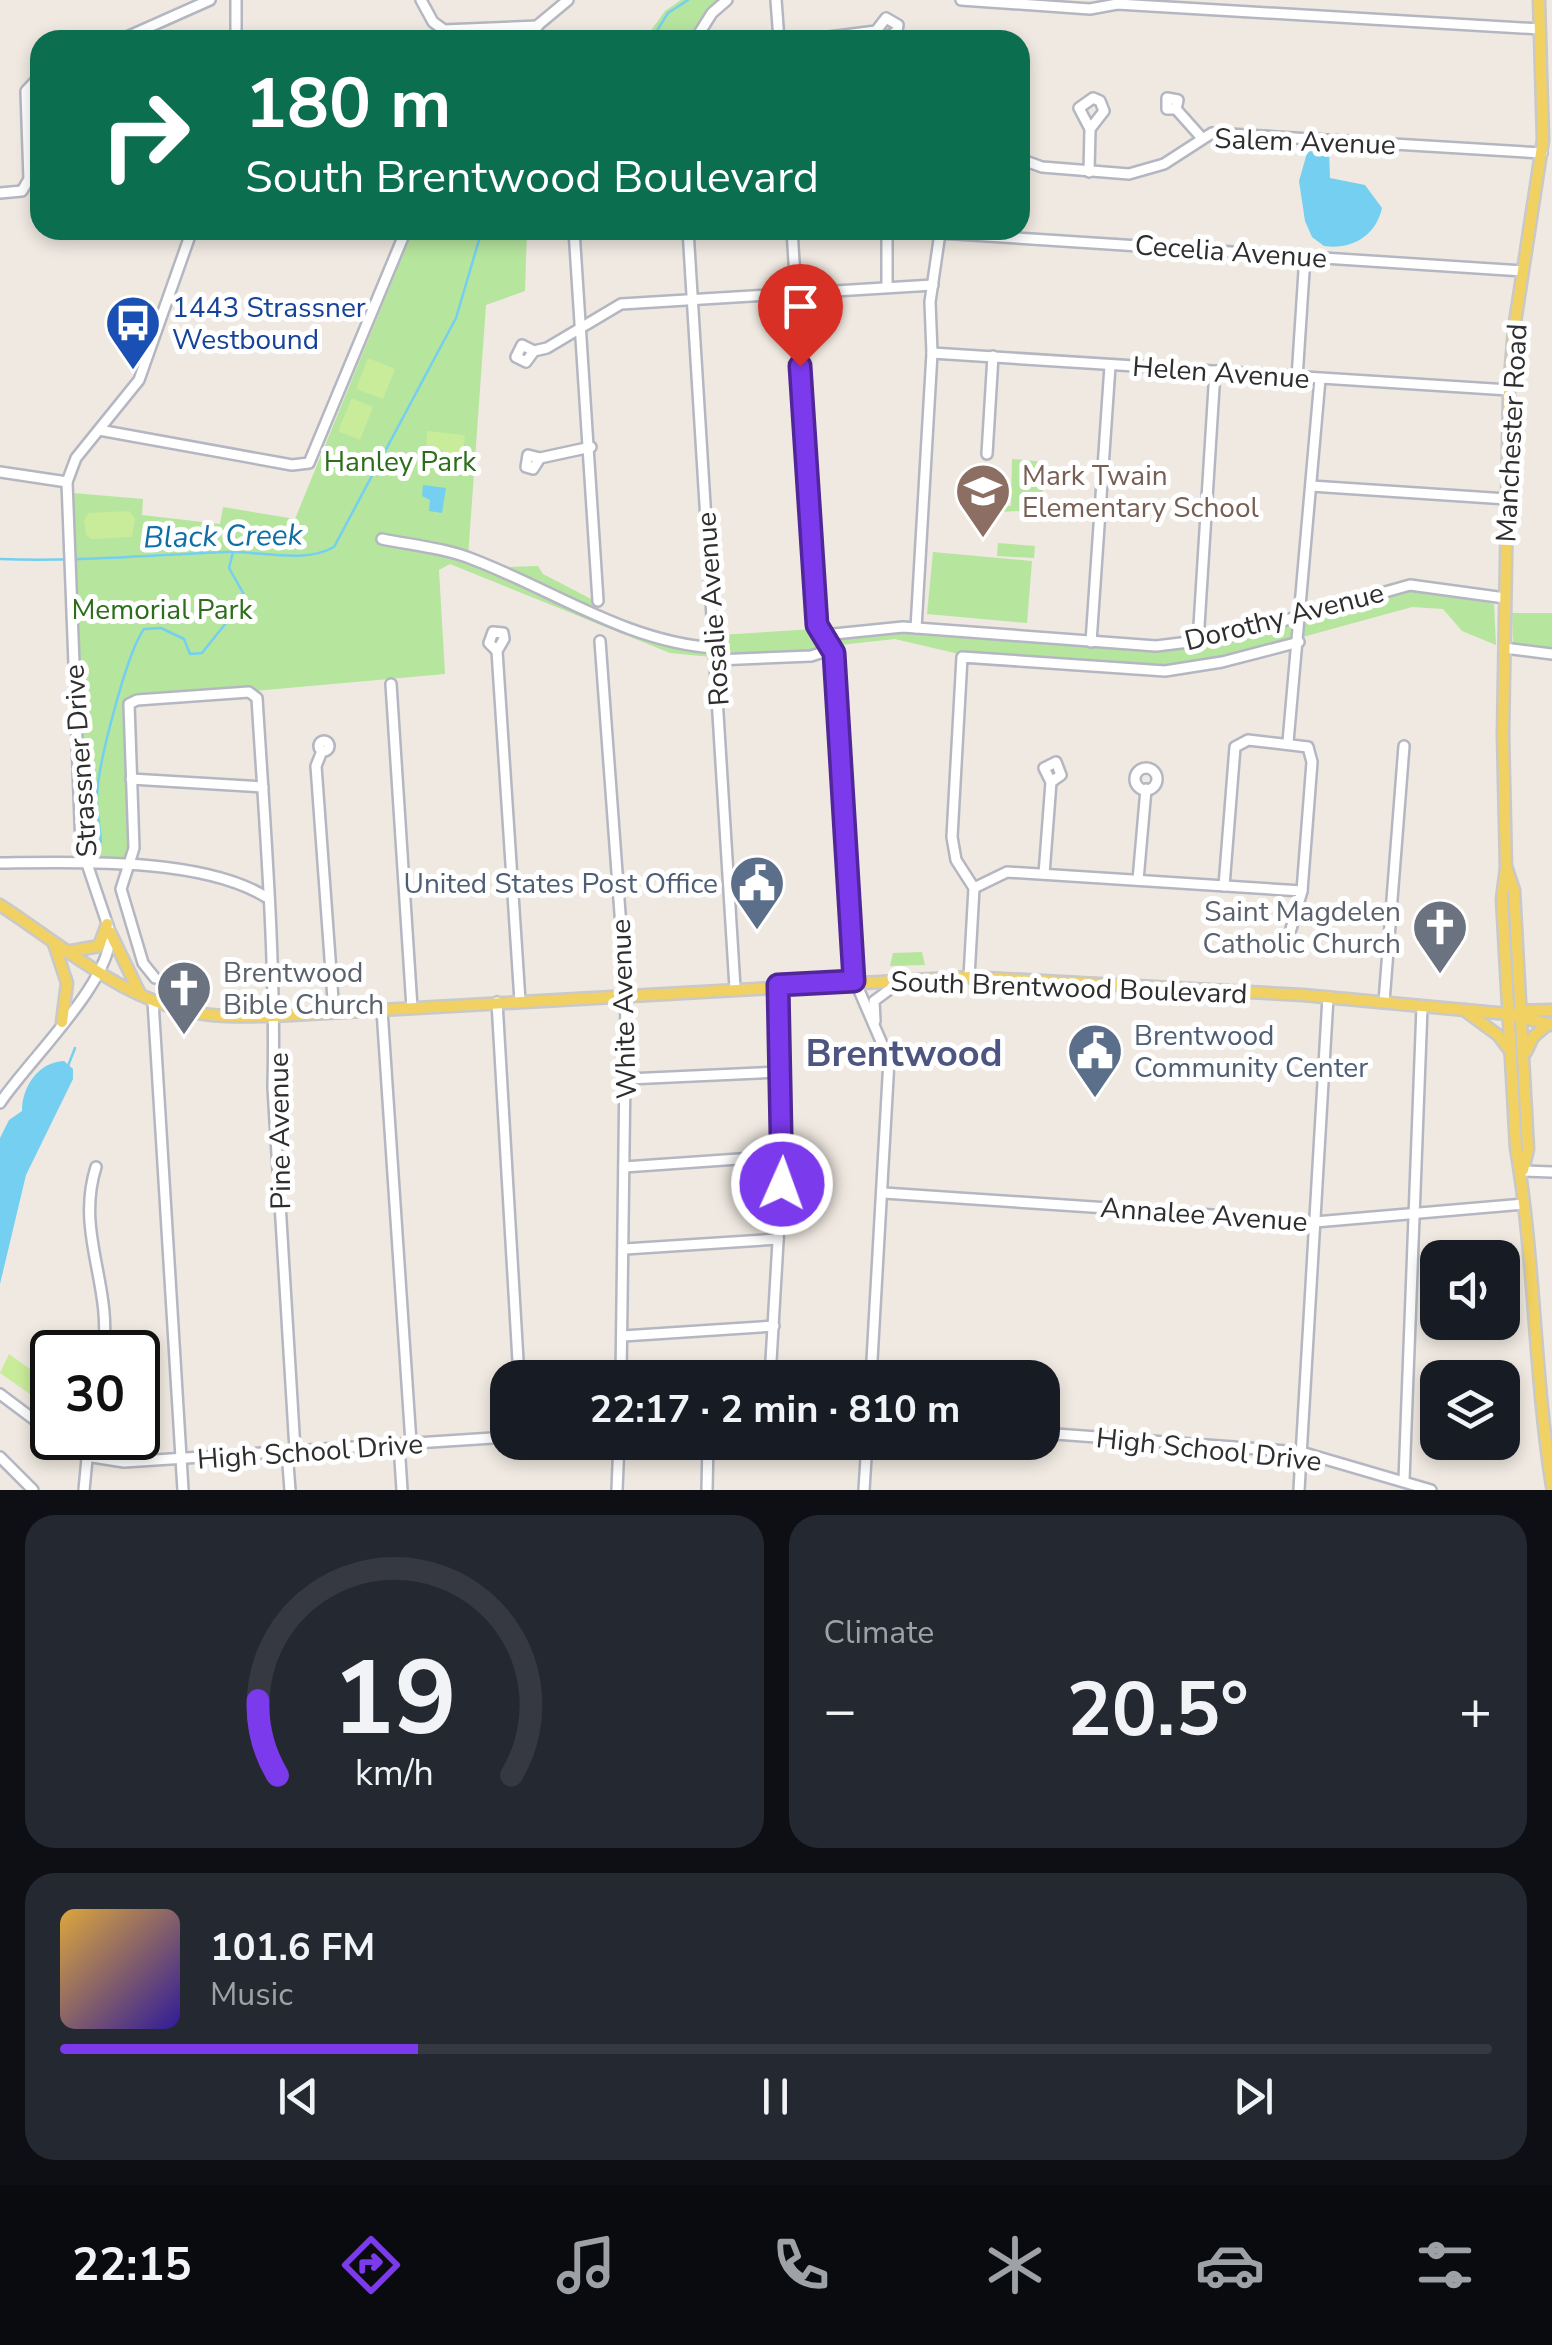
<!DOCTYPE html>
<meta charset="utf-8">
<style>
body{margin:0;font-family:"Nunito Sans",sans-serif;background:#242831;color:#f1f3f6;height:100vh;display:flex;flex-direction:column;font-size:38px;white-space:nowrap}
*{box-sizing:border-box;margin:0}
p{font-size:32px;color:#9ea1a6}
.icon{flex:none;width:55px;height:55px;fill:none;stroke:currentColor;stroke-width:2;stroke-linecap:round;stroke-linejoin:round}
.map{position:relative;height:1490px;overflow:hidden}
.panel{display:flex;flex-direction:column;gap:25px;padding:25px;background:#0d0f14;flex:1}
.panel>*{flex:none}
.banner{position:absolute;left:30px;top:30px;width:1000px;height:210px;border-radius:30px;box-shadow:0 5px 15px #0003;background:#0b6e4f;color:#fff;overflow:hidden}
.tools{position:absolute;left:1420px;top:1240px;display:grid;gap:20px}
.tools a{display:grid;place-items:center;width:100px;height:100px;border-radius:20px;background:#171b24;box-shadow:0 5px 15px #0003;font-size:50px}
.speed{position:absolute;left:30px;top:1330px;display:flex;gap:20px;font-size:50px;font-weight:700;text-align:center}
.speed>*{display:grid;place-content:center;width:130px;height:130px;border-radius:50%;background:#171b24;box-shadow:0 5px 15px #0003;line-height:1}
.speed .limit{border:5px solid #111;border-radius:15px;background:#fff;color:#111}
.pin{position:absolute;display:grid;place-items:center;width:85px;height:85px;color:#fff;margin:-102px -42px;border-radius:50% 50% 50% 0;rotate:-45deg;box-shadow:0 0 10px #0007}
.pin .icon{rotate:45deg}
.me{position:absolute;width:110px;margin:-55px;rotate:2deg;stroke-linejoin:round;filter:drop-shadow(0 0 8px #0008)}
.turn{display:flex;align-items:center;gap:35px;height:210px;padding:0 50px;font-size:45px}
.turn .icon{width:130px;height:130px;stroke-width:2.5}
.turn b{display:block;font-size:70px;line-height:85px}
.big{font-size:75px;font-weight:700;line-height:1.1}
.panel .card{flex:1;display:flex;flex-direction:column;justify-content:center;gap:15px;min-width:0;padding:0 35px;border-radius:30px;background:#242831}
.panel .dial{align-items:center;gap:0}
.dial svg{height:260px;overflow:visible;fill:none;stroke:#363941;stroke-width:7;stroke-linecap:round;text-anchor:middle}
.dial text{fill:#f1f3f6;stroke:none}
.song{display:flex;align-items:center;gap:30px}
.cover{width:120px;height:120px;border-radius:15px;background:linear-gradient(135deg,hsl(40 70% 55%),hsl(250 70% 35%))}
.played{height:10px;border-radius:5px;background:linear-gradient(90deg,#7c3aed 25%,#363941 25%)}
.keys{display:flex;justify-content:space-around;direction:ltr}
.heat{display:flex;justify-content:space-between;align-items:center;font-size:55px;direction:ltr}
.panel .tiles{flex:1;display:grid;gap:25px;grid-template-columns:1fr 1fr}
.card:last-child{grid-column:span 2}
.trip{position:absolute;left:490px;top:1360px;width:570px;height:100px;border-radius:30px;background:#171b24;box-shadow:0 5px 15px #0003;font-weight:700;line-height:100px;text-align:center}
.tab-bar{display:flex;height:160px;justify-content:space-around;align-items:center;background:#090b0e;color:#9ea1a6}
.tab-bar .icon{width:70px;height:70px}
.tab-bar .current{color:#7c3aed}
.tab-bar b{font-size:45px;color:#f1f3f6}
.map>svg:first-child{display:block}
.green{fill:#b6e59e}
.pitch{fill:#c9ec9a}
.water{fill:#75cff0}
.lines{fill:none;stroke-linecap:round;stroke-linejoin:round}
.stream{stroke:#75cff0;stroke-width:2.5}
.minor-casing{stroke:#b4b7c1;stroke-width:14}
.major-casing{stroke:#c9c9c9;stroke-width:15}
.minor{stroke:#fff;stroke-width:9}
.major{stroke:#f2d163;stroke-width:10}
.route-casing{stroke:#51269a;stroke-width:25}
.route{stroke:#7c3aed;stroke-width:18}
.labels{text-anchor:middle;stroke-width:10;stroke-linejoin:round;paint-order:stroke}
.street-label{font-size:28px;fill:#2e2e2e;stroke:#fff}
.transit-label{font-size:28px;fill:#164399;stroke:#fff;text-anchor:start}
.park-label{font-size:28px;fill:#2c6e1b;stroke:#fff}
.education-label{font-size:28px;fill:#785e54;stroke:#fff;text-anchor:start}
.service-label{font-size:28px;fill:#4e5e75;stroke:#fff;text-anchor:end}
.worship-label{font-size:28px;fill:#5b616d;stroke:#fff;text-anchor:end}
.water-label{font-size:30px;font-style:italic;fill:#0d6fa3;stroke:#fff}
.district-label{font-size:38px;font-weight:bold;fill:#4d5680;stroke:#fff}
</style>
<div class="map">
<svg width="1552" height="1490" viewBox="0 0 1552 1490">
<rect width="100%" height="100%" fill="#efe9e1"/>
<g class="green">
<polygon points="681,0 723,0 690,40 644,40 665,11"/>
<polygon points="413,230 527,230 525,291 486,305 468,557 438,550 439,555 482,568 538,566 543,574 593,600 598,616 663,638 699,643 720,635 813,629 821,639 916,632 1170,650 1237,637 1413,589 1494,604 1496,645 1462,631 1443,609 1412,607 1226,658 1173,667 959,654 895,639 822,647 818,651 711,657 670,653 450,564 439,570 445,674 131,702 130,863 87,866 81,846 70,545 73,493 143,499 142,515 220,524 223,507 295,519"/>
<polygon points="1012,459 1045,462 1041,510 998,512 998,505 1011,506"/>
<polygon points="998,543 1035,546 1034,558 997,556"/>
<polygon points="933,552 1032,561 1027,623 927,614"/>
<polygon points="1512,613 1552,613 1552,651 1513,644"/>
<polygon points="922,952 925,965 890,966 893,953"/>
</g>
<g class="pitch">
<polygon points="368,358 395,369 383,399 356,389"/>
<polygon points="352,398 373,407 360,440 338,431"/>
<polygon points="427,431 465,435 461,469 441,467 443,450 426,448"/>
<polygon points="129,511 135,518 132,537 91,539 86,535 84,520 89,513"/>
<polygon points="9,1354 42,1378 30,1394 0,1373"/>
</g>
<g class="water">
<path d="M 1315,149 L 1329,151 L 1330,178 L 1365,185 L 1382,208 C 1376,235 1353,250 1324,246 L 1312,237 L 1305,221 L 1299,181 L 1307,153 Z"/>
<polygon points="423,485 446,488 442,513 429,511 430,500 422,496"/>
<path d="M 64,1061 L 73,1069 L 73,1079 L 26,1175 L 0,1284 L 0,1138 L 9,1120 L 22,1111 C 22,1087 38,1062 64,1061 Z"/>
</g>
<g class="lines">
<g class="stream">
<polyline points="651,40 668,13 688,0"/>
<path d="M 0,559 C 76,562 150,555 227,552 C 261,551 304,564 334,547 L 456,318 L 482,230"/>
<path d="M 101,842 C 100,827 96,810 97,795 C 98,764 127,652 144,629 L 161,628 L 184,639 L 190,654 L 202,653 L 246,598 L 229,568 L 233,552"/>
<polyline points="68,1066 75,1048"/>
</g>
<g class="minor-casing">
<g id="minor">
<polyline points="236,0 236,40"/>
<polyline points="421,0 433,22 444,30 538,26"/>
<polyline points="776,0 779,40"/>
<polyline points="961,0 1090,9 1117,4 1540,29"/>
<polyline points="120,40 210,0"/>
<polyline points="520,40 568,0"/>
<polyline points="695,40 712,13 727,0"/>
<polyline points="805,40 876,31 886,38 897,31 898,25 886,18 876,31"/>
<polyline points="1176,109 1167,109 1167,98 1178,100 1176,109 1201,137"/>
<polyline points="1020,159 1042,167 1129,174 1164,164 1212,133 1542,153"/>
<polyline points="1089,172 1090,129 1079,108 1093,98 1100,101 1104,111 1090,129"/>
<polyline points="0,193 22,191 29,179 26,91 40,76"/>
<polyline points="574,230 598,601"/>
<polyline points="688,230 735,988"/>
<polyline points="792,230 817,625 834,653 855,981 889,1060 871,1378"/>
<polyline points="887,287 887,230"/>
<polyline points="534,351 522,345 516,357 526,362 534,351 547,348 621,304 933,285"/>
<polyline points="932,353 1509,390"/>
<polyline points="1297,378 1305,256"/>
<polyline points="99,430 292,465 309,463 406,230"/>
<polyline points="987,454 993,356"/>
<polyline points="540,458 528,455 526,467 533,469 540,458 591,447"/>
<polyline points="0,472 67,482"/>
<polyline points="1311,486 1507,499"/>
<path d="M 382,539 C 412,545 444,548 472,559 C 554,590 626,642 715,648"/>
<polyline points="916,628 932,353 930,302 940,233 1523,271"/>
<polyline points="824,635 903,627 1156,646 1222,638 1410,585 1505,598"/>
<polyline points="600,641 626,995 621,1378"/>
<polyline points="1091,642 1110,366"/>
<polyline points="1198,642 1215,371"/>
<polyline points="1504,648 1552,654"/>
<polyline points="497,651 504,639 503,633 493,632 489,643 497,651 520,1001"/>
<polyline points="716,660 811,656 833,649"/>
<polyline points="391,684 412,1008"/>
<circle cx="324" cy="746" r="5"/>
<polyline points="1288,742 1320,379"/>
<polyline points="322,751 316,766 334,1013"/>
<circle cx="1146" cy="779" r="11"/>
<polyline points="131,779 263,787"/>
<path d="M 0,863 C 76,862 202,857 266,897"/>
<polyline points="1044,874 1051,782 1061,775 1056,762 1044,768 1051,782"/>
<polyline points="1138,880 1146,789"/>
<polyline points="1224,886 1235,747 1248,740 1308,747 1312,762 1302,891 1291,929"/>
<polyline points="974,888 1007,872 1302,891"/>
<polyline points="969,977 974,888 956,860 952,837 962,657 1165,671 1222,662 1299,642"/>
<path d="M 155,978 L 143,963 L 121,889 L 134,848 L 129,704 L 137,700 L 249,692 L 257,698 C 265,828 276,959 273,1088 L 295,1450"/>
<polyline points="153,1001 183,1490"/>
<polyline points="497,1002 519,1378"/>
<polyline points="1384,1002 1404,746"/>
<polyline points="382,1010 411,1443"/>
<polyline points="875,1021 874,1001 901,981"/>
<polyline points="628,1079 778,1072"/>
<path d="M 0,1103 C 27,1062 114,980 110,932 L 81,846 L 67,482 L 76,458 L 139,380 L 192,230"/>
<path d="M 96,1167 C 75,1233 113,1286 103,1352"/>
<polyline points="624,1167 783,1156"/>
<polyline points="1523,1171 1552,1172"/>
<polyline points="884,1193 1315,1222 1524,1204"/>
<polyline points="625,1249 778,1239"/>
<polyline points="623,1336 774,1326"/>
<polyline points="770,1378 783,1156 778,985"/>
<polyline points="0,1394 52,1433"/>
<polyline points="1042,1433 1301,1452 1431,1490"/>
<polyline points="59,1438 86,1456 124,1462 508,1437"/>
<polyline points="399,1444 402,1490"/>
<polyline points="287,1451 290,1490"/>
<polyline points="0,1457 33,1490"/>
<polyline points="1404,1480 1422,1007"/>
<polyline points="84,1490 89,1438"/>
<polyline points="617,1490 619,1442"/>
<polyline points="707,1490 708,1442"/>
<polyline points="864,1490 867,1442"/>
<polyline points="1299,1490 1328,997"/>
</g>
</g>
<g class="major-casing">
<g id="major">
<path d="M 1539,0 L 1543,140 L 1514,329 L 1509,390 L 1503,734 L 1506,868 L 1502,899 L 1516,1148 C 1535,1259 1534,1374 1552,1486"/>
<polyline points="1507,869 1514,890 1528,1149 1523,1170"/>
<path d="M 0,905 C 66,948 130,1007 211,1015 C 232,1017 253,1016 274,1016 L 969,977 L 1303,995 L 1508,1014 L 1552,1025"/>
<polyline points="110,932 140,994"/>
<polyline points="54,944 67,983 62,1022"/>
<polyline points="66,952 99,946 107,924"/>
<polyline points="1464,1010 1498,1035 1511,1052"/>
<polyline points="1519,1011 1552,1010"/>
<polyline points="1526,1052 1533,1037 1547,1025"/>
</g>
</g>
<use href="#minor" class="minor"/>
<use href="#major" class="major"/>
</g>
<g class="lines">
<g class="route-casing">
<polyline id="route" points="782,1184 778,985 854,981 834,653 817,625 800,366"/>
</g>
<use href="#route" class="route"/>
</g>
<defs>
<g id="bus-pin" transform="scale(2.875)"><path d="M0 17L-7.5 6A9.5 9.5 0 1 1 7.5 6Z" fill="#1a4fb4" stroke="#fff"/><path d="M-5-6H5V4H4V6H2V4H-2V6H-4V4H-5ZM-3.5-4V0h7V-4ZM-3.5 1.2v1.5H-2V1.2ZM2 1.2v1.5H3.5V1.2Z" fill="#fff"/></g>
<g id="school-pin" transform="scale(2.875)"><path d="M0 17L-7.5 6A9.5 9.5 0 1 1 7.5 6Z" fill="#8d6e63" stroke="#fff"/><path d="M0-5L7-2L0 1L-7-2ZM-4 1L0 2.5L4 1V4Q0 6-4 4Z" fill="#fff"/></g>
<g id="civic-pin" transform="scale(2.875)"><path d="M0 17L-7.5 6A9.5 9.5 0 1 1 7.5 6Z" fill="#5c6f8a" stroke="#fff"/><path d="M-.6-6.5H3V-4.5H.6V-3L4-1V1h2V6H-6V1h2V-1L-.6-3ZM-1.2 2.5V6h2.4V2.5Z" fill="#fff"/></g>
<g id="church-pin" transform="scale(2.875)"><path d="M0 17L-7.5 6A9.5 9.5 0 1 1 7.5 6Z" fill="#6b7280" stroke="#fff"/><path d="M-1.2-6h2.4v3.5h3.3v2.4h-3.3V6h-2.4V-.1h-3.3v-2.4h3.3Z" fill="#fff"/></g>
</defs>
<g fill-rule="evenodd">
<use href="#bus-pin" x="133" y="323"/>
<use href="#school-pin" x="983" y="491"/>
<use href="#civic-pin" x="757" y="883"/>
<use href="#church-pin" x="1440" y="927"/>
<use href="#church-pin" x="184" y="988"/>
<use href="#civic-pin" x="1095" y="1051"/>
</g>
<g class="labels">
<g class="street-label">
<text transform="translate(1305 141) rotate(2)" y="10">Salem Avenue</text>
<text transform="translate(1231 251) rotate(4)" y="10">Cecelia Avenue</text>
<text transform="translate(1221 372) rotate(4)" y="10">Helen Avenue</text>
<text transform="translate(1511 433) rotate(-87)" y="10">Manchester Road</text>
<text transform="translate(712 609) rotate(-94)" y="10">Rosalie Avenue</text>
<text transform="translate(1284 616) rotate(-14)" y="10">Dorothy Avenue</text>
<text transform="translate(80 761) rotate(-94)" y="10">Strassner Drive</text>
<text transform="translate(1069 987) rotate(2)" y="10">South Brentwood Boulevard</text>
<text transform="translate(623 1009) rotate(-92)" y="10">White Avenue</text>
<text transform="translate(279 1131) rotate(-91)" y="10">Pine Avenue</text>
<text transform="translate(1204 1214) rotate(4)" y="10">Annalee Avenue</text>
<text transform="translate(1209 1449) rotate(6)" y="10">High School Drive</text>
<text transform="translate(310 1451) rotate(-4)" y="10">High School Drive</text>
</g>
<g class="transit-label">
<text x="172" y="317">1443 Strassner<tspan x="172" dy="32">Westbound</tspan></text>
</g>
<g class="park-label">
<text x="400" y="471">Hanley Park</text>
<text x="162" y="619">Memorial Park</text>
</g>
<g class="education-label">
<text x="1022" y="485">Mark Twain<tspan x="1022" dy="32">Elementary School</tspan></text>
</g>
<g class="service-label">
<text x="718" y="893">United States Post Office</text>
<text x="1134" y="1045" text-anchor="start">Brentwood<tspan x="1134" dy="32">Community Center</tspan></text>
</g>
<g class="worship-label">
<text x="1401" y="921">Saint Magdelen<tspan x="1401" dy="32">Catholic Church</tspan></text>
<text x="223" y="982" text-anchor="start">Brentwood<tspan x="223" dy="32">Bible Church</tspan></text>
</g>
<g class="water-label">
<text transform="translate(223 536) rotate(-1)" y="10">Black Creek</text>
</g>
<g class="district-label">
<text x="904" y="1066">Brentwood</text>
</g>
</g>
</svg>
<div class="tools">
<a><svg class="icon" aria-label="sound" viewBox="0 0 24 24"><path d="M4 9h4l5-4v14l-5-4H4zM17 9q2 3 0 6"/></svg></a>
<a><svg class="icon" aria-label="layers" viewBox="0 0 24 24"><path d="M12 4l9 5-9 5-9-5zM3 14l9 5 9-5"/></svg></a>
</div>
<div class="speed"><div class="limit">30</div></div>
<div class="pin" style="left:800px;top:366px;background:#d93025"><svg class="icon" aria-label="arrive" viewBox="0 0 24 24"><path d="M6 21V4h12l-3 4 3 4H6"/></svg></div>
<svg class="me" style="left:782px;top:1184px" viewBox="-20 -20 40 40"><circle r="17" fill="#7c3aed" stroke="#fff" stroke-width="3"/><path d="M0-11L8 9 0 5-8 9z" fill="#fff"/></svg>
<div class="trip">22:17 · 2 min · 810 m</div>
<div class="banner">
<div class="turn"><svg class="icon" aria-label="right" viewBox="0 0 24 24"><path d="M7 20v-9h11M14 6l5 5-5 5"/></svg><div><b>180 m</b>South Brentwood Boulevard</div></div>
</div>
</div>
<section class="panel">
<div class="tiles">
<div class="card dial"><svg viewBox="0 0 100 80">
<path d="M14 69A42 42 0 1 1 86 69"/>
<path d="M14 69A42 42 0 0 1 8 46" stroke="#7c3aed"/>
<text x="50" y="56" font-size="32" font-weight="700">19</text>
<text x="50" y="72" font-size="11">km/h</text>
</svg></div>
<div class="card"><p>Climate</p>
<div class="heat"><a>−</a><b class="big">20.5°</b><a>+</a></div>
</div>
<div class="card">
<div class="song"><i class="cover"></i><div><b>101.6 FM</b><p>Music</p></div></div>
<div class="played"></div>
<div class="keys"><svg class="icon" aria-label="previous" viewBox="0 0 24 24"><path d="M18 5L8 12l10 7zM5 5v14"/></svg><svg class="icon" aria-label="pause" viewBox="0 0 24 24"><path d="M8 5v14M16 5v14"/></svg><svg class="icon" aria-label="next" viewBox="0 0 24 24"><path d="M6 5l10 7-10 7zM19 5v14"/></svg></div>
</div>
</div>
</section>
<nav class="tab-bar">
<b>22:15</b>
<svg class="icon current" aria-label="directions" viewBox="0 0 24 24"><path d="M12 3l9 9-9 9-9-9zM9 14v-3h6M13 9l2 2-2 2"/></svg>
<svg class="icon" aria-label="music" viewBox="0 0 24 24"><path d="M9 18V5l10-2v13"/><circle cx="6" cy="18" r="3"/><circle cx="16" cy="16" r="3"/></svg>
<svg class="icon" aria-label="phone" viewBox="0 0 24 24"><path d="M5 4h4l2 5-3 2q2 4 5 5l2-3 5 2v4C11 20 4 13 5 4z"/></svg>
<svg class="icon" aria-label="climate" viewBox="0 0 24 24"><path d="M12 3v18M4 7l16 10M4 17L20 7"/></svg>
<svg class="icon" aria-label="car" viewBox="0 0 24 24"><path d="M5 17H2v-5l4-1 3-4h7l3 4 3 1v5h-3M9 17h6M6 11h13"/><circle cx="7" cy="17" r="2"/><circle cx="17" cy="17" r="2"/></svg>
<svg class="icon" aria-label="filters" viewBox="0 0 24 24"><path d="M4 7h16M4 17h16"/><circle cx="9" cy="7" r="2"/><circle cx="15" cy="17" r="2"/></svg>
</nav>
